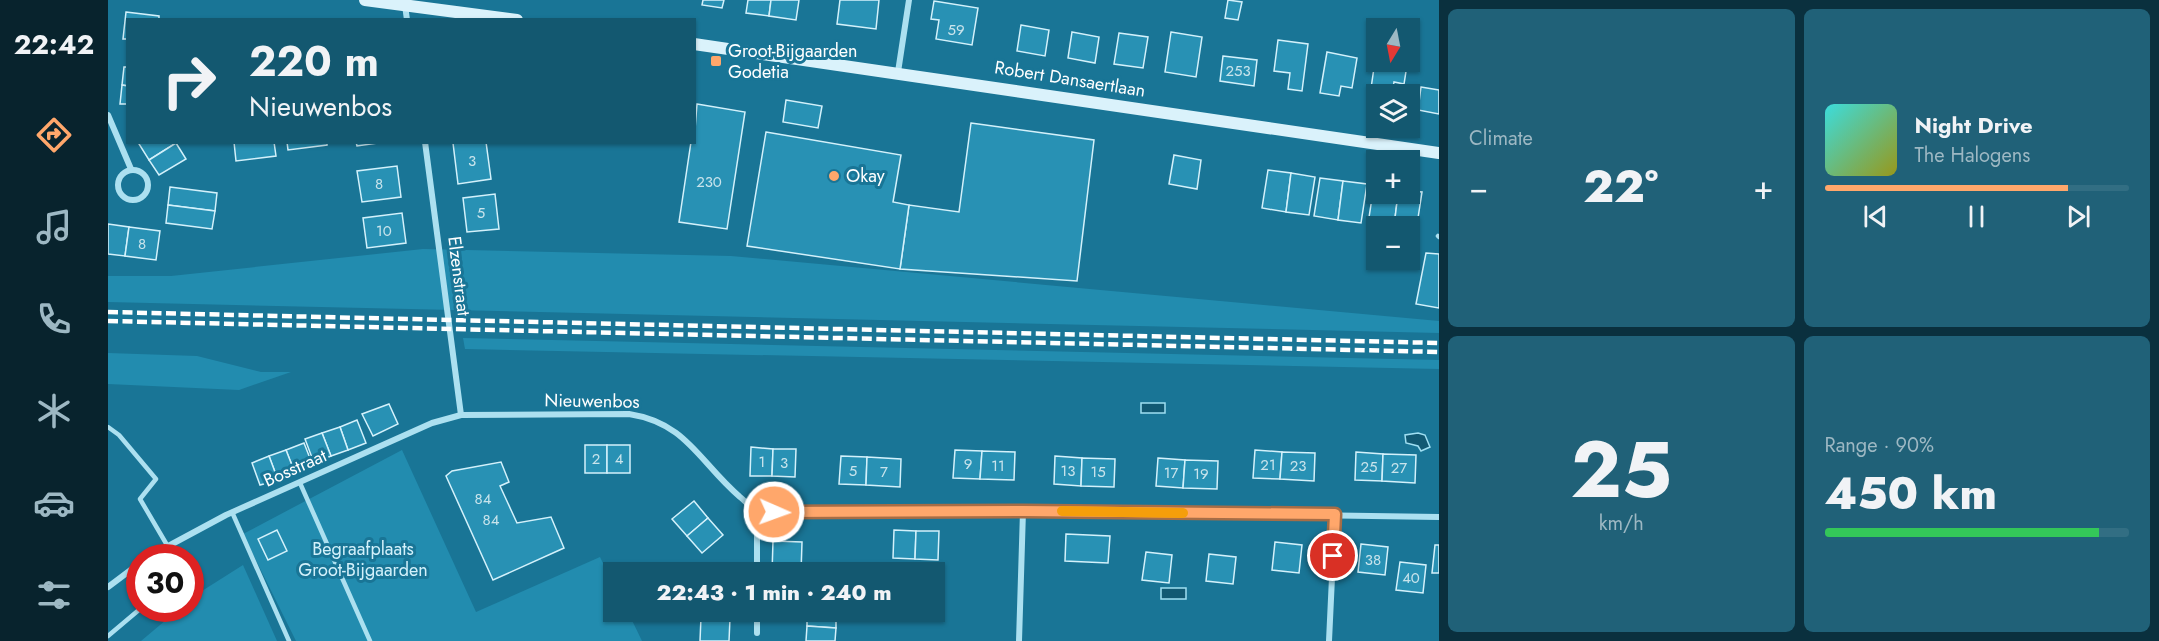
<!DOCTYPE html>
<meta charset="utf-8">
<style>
body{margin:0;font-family:Jost,sans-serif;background:#206178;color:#f1f3f6;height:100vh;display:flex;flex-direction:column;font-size:22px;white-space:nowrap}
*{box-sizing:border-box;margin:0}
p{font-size:20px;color:#9db8c3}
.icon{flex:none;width:33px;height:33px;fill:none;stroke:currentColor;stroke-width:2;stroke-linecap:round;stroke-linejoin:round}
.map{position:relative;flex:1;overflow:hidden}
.panel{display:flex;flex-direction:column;gap:9px;padding:9px;background:#0a303e;width:720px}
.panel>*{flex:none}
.banner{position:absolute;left:18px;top:18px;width:570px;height:126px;border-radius:0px;box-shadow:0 2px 4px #0004;background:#135870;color:#f1f3f6;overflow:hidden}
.needle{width:39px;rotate:190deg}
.fabs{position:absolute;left:1258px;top:18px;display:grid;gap:12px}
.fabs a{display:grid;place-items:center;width:54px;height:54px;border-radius:0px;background:#135870;box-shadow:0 2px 4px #0004;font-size:30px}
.speed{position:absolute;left:18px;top:544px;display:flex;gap:12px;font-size:30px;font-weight:700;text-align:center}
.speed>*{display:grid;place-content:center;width:78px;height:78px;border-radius:50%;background:#135870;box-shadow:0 2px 4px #0004;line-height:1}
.speed .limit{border:9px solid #d22;background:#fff;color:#111}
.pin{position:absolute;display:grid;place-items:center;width:51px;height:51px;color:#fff;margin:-26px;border:3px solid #fff;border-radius:50%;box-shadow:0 2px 6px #0007}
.me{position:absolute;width:66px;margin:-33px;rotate:92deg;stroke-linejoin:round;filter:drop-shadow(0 0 4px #0008)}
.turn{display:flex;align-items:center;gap:21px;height:126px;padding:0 24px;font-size:27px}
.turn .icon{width:78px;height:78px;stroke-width:2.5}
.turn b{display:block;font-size:42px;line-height:51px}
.big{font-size:45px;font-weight:800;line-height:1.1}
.panel .tile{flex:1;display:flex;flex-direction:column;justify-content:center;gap:9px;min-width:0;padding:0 21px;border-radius:9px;background:#206178}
.panel .dial{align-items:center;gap:0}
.dial b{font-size:78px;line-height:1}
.song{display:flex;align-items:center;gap:18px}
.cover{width:72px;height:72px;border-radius:9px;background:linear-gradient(135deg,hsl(180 70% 55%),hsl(60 70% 35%))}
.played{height:6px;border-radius:3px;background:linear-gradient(90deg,#ffa76b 80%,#326e83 80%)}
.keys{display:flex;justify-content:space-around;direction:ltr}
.heat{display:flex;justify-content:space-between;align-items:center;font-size:33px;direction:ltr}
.charge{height:9px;border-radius:4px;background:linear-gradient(90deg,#34c759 90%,#326e83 0)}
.panel .tiles{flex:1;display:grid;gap:9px;grid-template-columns:repeat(2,1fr)}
.trip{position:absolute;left:495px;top:562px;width:342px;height:60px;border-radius:0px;background:#135870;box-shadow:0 2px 4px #0004;font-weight:800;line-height:60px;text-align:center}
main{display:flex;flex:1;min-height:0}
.dock{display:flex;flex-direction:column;width:108px;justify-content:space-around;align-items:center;background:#08232d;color:#9db8c3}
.dock .icon{width:42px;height:42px}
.dock .on{color:#ffa76b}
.dock b{font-size:27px;color:#f1f3f6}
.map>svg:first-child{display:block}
.green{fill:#228caf}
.water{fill:#115973;stroke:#9fdff2;stroke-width:1.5}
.building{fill:#2891b4;stroke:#d3f1fb;stroke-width:1.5}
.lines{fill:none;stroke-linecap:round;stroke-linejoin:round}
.lane{stroke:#ace0f0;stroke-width:4.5}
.street{stroke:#ace0f0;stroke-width:6}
.secondary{stroke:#daf2fb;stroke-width:12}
.rail{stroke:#fff;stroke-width:4.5;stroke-dasharray:10 4.5;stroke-linecap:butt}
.route-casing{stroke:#a66d46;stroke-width:15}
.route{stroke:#ffa76b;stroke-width:10}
.slow{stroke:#f59e0b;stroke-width:10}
.poi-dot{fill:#ffa76b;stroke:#197596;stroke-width:2}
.labels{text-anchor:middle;stroke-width:6;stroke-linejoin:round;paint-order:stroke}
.number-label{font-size:15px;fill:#c9e4ec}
.poi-label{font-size:18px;fill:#fff;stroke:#197596;text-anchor:start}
.street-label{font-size:18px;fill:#fff;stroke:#197596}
.park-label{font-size:18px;fill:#d3f1fb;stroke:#197596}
</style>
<main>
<nav class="dock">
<b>22:42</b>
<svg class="icon on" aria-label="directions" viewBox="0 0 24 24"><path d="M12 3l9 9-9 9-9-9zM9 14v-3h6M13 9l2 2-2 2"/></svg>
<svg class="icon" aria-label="music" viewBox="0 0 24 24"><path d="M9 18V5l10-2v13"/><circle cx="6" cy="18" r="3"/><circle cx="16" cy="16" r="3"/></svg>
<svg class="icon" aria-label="phone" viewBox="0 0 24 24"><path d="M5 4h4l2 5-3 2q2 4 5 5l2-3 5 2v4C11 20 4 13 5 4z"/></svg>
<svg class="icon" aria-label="climate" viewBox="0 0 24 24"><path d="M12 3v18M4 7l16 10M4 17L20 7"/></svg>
<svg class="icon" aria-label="car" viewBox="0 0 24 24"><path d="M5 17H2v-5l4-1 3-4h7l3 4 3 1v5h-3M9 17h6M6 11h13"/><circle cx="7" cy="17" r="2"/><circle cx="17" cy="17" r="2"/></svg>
<svg class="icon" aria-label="filters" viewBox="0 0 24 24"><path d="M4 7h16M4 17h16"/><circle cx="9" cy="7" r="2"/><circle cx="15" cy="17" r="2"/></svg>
</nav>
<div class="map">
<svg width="1331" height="641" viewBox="0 0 1331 641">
<rect width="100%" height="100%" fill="#197596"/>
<g class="green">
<polygon points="315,249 623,256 1331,321 1331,333 0,302 0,276 63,276"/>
<polygon points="355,338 1331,360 1331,369 357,349"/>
<polygon points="0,353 89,356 153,372 183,372 131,390 0,384"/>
<polygon points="294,450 368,612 492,557 505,584 506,612 520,612 534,641 188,641 135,534"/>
<polygon points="135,565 169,641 33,641 71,609 82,609 83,600 86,596"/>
</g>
<g class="water">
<rect x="1033" y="403" width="24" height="10"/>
<polygon points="1310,433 1317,435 1322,447 1313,451 1310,446 1298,443 1297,435"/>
<rect x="1053" y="588" width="25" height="11"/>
</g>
<g class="building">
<polygon points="595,0 616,0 614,8 594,5"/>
<polygon points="640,0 663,0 661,16 638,13"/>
<polygon points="663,0 691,0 688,20 661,16"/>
<polygon points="732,0 771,0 768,29 729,24"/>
<polygon points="1120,0 1134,2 1130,20 1117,18"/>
<polygon points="826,1 870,8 864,45 828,39 831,20 823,19"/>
<polygon points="18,12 51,16 51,20 20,20 20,39 15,39"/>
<polygon points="913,25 941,30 937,56 909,51"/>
<polygon points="964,32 991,37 987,63 960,58"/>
<polygon points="1063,32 1094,37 1088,77 1057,72"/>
<polygon points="1011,33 1040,37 1035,68 1006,64"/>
<polygon points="1170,40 1200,44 1194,91 1180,89 1182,73 1166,71"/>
<polygon points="1219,52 1249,58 1244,88 1233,86 1231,96 1212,93"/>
<polygon points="1115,56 1149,60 1146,86 1112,81"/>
<polygon points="1267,61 1299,65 1296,84 1286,82 1284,94 1269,94 1269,104 1261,102"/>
<polygon points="16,67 20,67 20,86 14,85"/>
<polygon points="14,85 20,86 20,104 12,104"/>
<polygon points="1313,87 1331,90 1331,114 1310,110"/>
<polygon points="678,100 714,106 710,128 675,122"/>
<polygon points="589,104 637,112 619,229 571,222 583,142 586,142"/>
<polygon points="863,123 986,140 969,281 792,269 801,205 851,212"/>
<polygon points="658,132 793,155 785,202 801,205 792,269 639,246"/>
<polygon points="34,142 68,142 68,143 41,160 31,144"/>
<polygon points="126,142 166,142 168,156 128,161"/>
<polygon points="179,142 219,142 219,145 180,150"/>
<polygon points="248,142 277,142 249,146"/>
<polygon points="378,142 383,179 350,184 345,143"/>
<polygon points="68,143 78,159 51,175 41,160"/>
<polygon points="1066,155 1093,160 1089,189 1061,184"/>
<polygon points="289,166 293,197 254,202 249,171"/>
<polygon points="1160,170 1183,173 1178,212 1154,208"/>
<polygon points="1183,173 1207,177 1201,215 1178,212"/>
<polygon points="1212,178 1235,181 1230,220 1206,216"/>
<polygon points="1235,181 1259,184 1253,223 1230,220"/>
<polygon points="1266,185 1269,186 1269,194 1290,194 1286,226 1260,224"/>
<polygon points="62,187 109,193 107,211 60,205"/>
<polygon points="1302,191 1314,192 1308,231 1302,230 1302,226 1286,226 1290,194 1302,194"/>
<polygon points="387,194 391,229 359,232 355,198"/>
<polygon points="60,205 107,211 104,229 58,223"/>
<polygon points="294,213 298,243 259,248 255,218"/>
<polygon points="0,224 21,227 17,256 0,254"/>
<polygon points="21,227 52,231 48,260 17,256"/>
<polygon points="1318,253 1331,254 1331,308 1308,304"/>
<polygon points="281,404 290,424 265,436 254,414"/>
<polygon points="249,420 258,443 240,450 232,427"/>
<polygon points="232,427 240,450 223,456 214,433"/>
<polygon points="214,433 223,456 206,463 197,439"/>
<polygon points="196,443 205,466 187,473 178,450"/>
<rect x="477" y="445" width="22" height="28"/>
<rect x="499" y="445" width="23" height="28"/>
<polygon points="643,447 665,449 664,476 642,476"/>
<polygon points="665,449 688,449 687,477 664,476"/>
<polygon points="178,450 187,473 170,480 161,456"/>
<polygon points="847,450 874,451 872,479 845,478"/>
<polygon points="1147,450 1174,452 1172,479 1145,478"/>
<polygon points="874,451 907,452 906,480 872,479"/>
<polygon points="1174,452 1207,453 1206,481 1172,479"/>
<polygon points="1248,452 1275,454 1274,481 1247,480"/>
<polygon points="1275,454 1308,455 1307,483 1274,481"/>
<polygon points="161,456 170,480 152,485 144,463"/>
<polygon points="733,456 759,457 758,485 731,484"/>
<polygon points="947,456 974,458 973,486 946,484"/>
<polygon points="759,457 793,459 792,487 758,485"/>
<polygon points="974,458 1007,459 1006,487 973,486"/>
<polygon points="1050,458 1077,460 1075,488 1048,486"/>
<polygon points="1077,460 1110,461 1109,489 1075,488"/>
<polygon points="393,462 401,482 392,486 409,523 443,517 456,548 385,580 338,476 344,471"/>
<polygon points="586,501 600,518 579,536 564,519"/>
<polygon points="600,518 615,535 594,553 579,536"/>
<polygon points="169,530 179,551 160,560 150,539"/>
<polygon points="786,530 808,531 807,559 785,558"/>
<polygon points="808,531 831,531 830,560 807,559"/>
<polygon points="958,534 1002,536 1000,563 957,561"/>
<polygon points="665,541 694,542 693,573 664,573"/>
<polygon points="1167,542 1194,545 1191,573 1164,570"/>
<polygon points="1253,544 1280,547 1277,575 1250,572"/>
<polygon points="1327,545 1331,545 1331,573 1324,573"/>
<polygon points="1038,552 1064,555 1061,583 1034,580"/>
<polygon points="1101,554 1128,557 1125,584 1098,581"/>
<polygon points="1292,562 1318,565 1315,593 1288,590"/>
<polygon points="594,612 623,612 622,618 593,617"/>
<polygon points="699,612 728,612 728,628 699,626"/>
<polygon points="593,617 622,618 621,641 592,641"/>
<polygon points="699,626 728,628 727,641 698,641"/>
</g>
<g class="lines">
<g class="lane">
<polyline points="1330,236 1331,237"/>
<polyline points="0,427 11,435 48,479 32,499 59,545"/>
<polyline points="192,483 262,641"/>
<polyline points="124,512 181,641"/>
<polyline points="0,636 32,609"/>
</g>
<g class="street">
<polyline points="297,5 299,20"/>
<polyline points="790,72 801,0"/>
<polyline points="0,115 23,169"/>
<polyline points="317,142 353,415"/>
<circle cx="25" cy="185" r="15"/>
<path d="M 38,558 L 118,515 L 324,423 L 353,415 L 521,414 C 579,423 591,462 632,497 C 637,501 644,509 650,511 C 659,514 673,513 682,513 L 915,511 L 1331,517"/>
<polyline points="649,573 649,511"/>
<polyline points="0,587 32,563"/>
<polyline points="649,633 649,612"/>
<polyline points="911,641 915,511"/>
<polyline points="1221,641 1227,514"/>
</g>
<g class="secondary">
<polyline points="257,0 409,20"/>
<polyline points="586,44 1331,153"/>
</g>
<g class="rail">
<polyline points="0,312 1331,343"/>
<polyline points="0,321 1331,352"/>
</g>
</g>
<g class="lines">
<g class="route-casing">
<polyline id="route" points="666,512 915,511 1227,514 1225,556"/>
</g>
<use href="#route" class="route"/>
<polyline class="slow" points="954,511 1075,513"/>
</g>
<g class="poi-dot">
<rect x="602" y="55" width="12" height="12" rx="3"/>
<circle cx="726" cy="176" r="6"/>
</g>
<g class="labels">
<g class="number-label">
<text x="848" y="35">59</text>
<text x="1130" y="76">253</text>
<text x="364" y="166">3</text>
<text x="601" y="187">230</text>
<text x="271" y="189">8</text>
<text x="373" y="218">5</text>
<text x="276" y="236">10</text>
<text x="34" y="249">8</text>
<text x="488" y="464">2</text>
<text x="511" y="464">4</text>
<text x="654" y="467">1</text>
<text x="676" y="468">3</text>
<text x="860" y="469">9</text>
<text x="1160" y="470">21</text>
<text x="890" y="471">11</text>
<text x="1190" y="471">23</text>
<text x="1261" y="472">25</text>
<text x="1291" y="473">27</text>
<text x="745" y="476">5</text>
<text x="960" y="476">13</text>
<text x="776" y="477">7</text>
<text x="990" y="477">15</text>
<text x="1063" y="478">17</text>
<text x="1093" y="479">19</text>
<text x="375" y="504">84</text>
<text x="383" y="525">84</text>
<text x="1265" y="565">38</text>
<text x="1303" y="583">40</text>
</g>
<g class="poi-label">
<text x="620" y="57">Groot-Bijgaarden<tspan x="620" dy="21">Godetia</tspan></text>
<text x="738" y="182">Okay</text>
</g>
<g class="street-label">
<text transform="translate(962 79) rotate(9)" y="6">Robert Dansaertlaan</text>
<text transform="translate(351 276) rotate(83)" y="6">Elzenstraat</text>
<text transform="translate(484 401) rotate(1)" y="6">Nieuwenbos</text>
<text transform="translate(187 468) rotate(-24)" y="6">Bosstraat</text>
</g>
<g class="park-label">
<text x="255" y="555">Begraafplaats<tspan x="255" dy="21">Groot-Bijgaarden</tspan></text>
</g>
</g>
</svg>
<div class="fabs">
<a><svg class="needle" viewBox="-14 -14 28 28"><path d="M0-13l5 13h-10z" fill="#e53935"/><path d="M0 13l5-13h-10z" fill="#9db8c3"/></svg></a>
<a><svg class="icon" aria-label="layers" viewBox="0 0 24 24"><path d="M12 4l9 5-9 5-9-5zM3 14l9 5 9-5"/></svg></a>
<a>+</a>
<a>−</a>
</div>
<div class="speed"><div class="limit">30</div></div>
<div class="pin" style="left:1225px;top:556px;background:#d93025"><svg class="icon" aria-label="arrive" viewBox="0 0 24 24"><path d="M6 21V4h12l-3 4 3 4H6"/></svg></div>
<svg class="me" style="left:666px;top:512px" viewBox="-20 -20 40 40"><circle r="17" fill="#ffa76b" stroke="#fff" stroke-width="3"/><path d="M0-11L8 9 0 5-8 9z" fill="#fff"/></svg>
<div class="trip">22:43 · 1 min · 240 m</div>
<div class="banner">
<div class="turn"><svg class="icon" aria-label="right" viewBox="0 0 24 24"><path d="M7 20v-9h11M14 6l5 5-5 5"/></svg><div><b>220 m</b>Nieuwenbos</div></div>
</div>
</div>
<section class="panel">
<div class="tiles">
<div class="tile"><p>Climate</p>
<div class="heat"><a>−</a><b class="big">22°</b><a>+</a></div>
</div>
<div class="tile">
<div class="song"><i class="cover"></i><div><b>Night Drive</b><p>The Halogens</p></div></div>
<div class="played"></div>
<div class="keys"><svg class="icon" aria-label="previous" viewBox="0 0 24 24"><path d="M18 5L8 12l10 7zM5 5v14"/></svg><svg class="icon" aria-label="pause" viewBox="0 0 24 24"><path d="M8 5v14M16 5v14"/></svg><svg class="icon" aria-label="next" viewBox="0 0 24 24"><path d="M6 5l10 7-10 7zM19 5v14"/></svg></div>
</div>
<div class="tile dial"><b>25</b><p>km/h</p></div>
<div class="tile"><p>Range · 90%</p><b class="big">450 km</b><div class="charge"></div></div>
</div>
</section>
</main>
